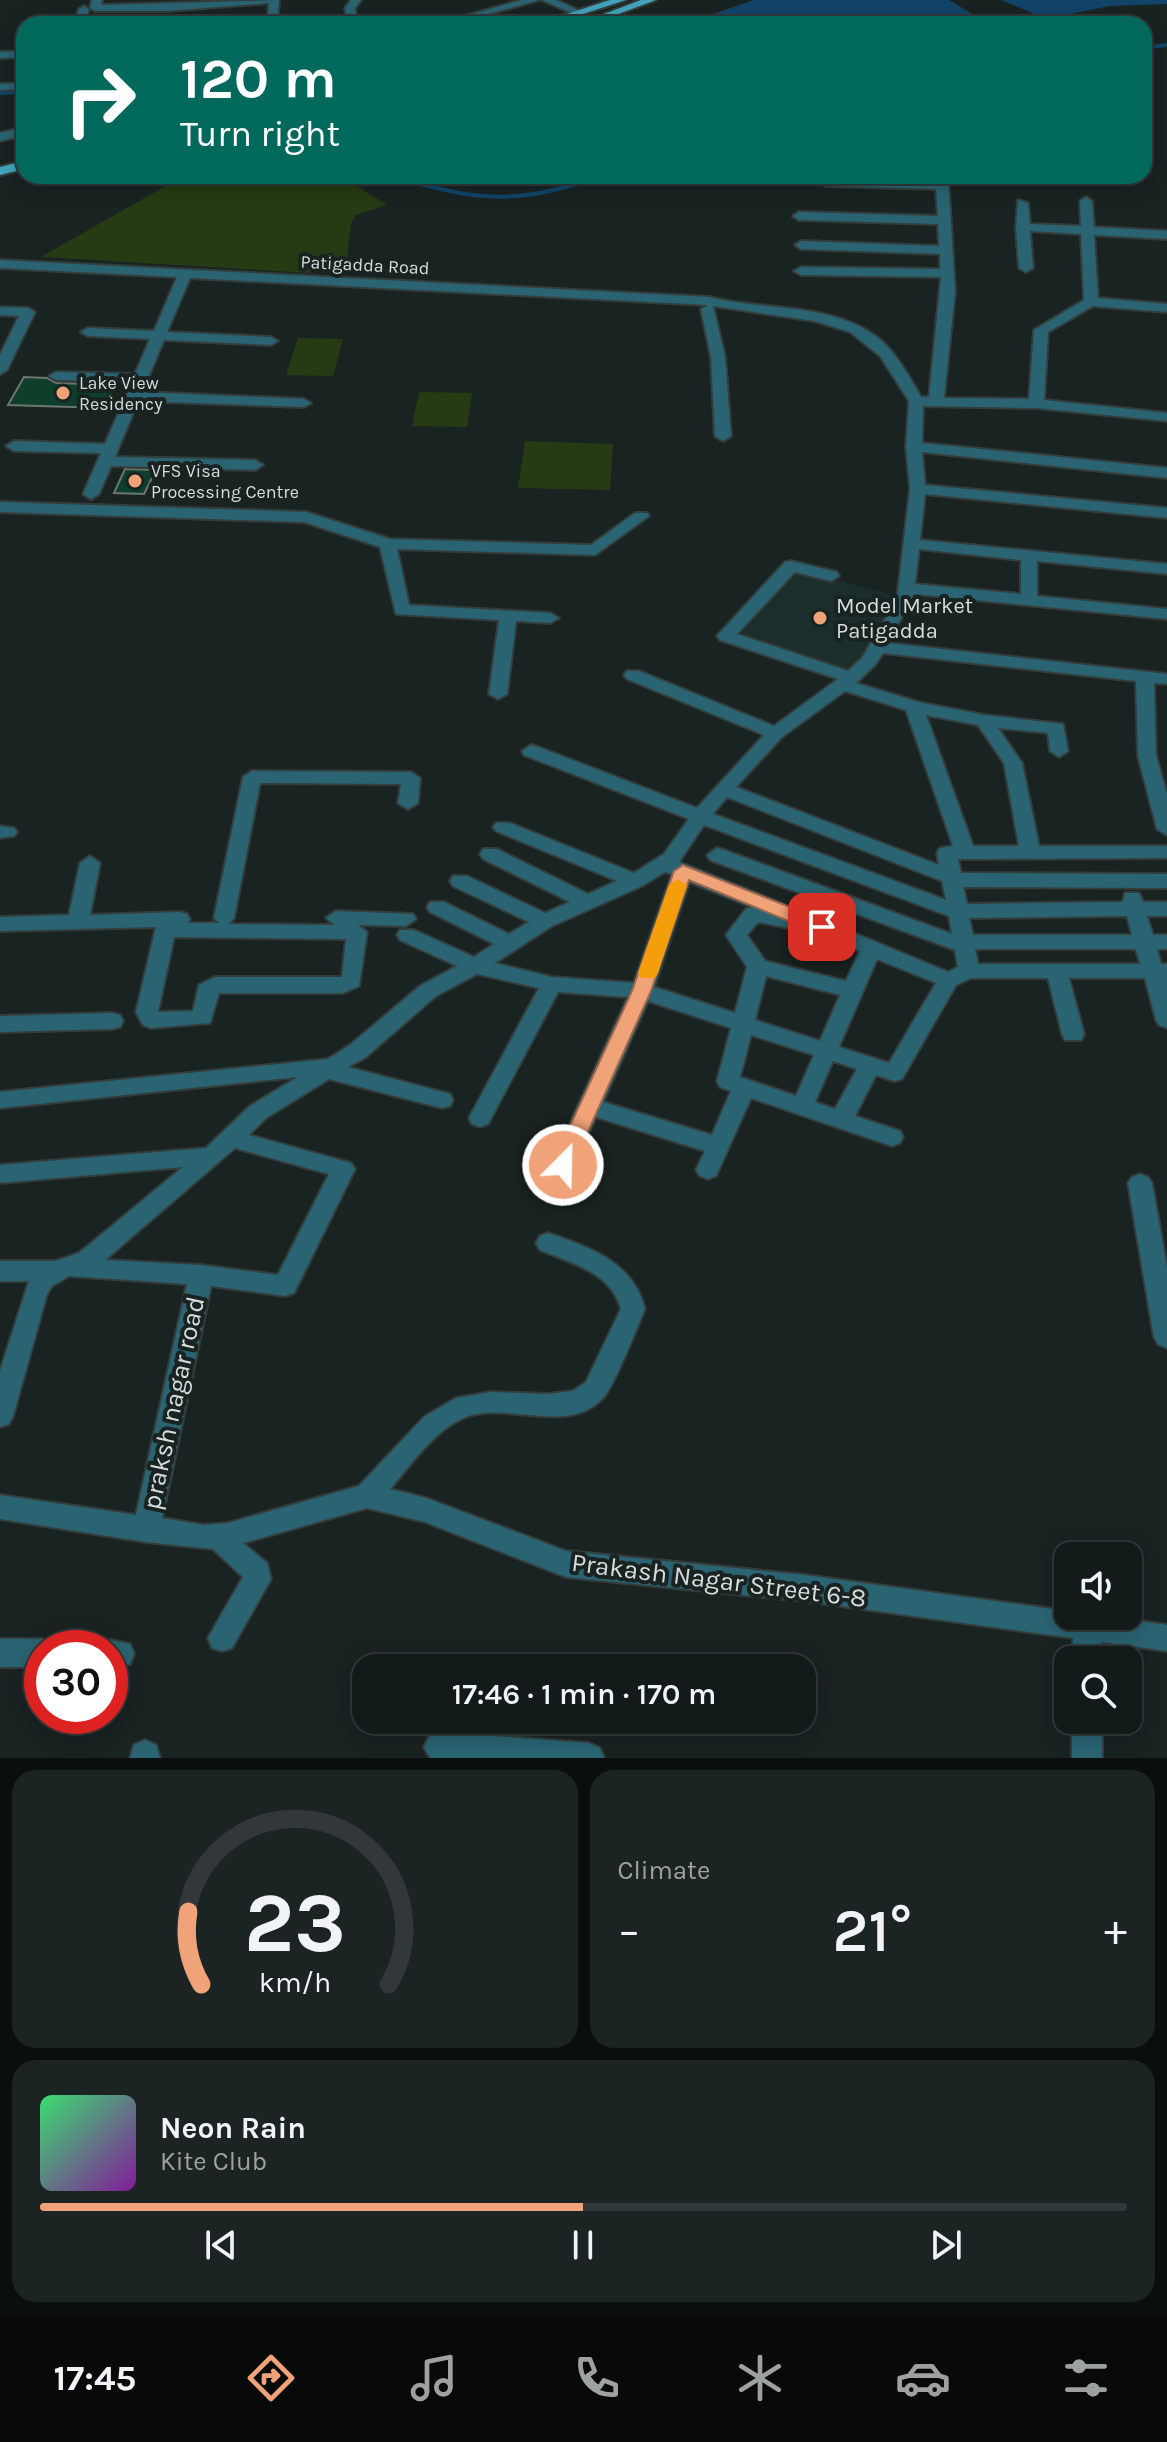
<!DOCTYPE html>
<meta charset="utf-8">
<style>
body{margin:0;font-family:Karla,sans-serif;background:#1c2323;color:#f1f3f6;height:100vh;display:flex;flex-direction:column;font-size:30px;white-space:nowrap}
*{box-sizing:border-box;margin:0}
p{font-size:26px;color:#9da1a2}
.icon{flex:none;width:44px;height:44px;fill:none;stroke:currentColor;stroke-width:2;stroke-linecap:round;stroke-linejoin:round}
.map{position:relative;height:1758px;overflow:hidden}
.panel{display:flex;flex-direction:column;gap:12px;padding:12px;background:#0a0e0e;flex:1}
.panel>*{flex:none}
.guide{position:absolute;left:16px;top:16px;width:1136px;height:168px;border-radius:24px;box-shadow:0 4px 20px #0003,0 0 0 2px #323839;background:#00695c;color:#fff;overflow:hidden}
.controls{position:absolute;left:1054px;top:1542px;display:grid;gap:16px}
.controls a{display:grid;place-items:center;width:88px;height:88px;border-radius:16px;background:#131a1a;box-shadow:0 4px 20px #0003,0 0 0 2px #323839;font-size:40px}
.speed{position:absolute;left:24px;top:1630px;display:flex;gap:16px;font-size:40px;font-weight:700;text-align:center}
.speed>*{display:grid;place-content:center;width:104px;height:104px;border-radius:50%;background:#131a1a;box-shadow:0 4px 20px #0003,0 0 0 2px #323839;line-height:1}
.speed .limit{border:12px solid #d22;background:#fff;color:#111}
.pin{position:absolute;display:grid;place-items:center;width:68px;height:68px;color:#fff;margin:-34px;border-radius:16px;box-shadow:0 4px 12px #0006}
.me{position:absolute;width:88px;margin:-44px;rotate:23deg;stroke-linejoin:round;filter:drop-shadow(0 0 6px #0008)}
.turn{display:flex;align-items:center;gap:28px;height:168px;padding:0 32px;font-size:36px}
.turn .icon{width:104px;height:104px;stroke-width:2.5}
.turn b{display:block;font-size:56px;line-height:68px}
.big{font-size:60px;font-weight:600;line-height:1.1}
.panel .tile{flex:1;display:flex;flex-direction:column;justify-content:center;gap:12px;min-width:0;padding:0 28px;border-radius:24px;background:#1c2323}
.panel .dial{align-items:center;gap:0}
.dial svg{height:208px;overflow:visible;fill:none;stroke:#323839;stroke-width:7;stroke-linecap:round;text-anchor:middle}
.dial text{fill:#f1f3f6;stroke:none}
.song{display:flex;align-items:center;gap:24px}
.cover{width:96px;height:96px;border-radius:12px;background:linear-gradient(135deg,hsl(140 70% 55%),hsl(290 70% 35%))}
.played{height:8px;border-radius:4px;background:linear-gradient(90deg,#f0a279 50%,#323839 50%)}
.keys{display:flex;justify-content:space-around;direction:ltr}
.heat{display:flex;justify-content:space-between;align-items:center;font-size:44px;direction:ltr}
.panel .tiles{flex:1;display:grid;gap:12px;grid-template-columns:1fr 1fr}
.tile:last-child{grid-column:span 2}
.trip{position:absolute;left:352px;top:1654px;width:464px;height:80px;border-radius:24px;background:#131a1a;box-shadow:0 4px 20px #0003,0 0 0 2px #323839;font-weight:600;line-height:80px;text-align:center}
.tab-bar{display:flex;height:128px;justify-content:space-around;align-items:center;background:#080a0a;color:#9da1a2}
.tab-bar .icon{width:56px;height:56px}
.tab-bar .on{color:#f0a279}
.tab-bar b{font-size:36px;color:#f1f3f6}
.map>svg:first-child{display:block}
.built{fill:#1b2e2c}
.green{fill:#263b14}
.water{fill:#114468}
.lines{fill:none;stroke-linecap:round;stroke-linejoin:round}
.stream{stroke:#114468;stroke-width:4}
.building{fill:#0d3f2a;stroke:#6c7670;stroke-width:2}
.minor-casing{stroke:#333d3c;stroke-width:4}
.major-casing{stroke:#333d3c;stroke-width:4}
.minor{fill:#2a6472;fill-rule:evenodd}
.major{fill:#42a3bb;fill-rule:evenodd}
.route{fill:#f0a279;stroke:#9c694f;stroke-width:2}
.slow{fill:#f59e0b}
.poi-dot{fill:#f0a279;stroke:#192322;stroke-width:3}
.labels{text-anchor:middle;stroke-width:8;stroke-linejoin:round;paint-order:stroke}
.far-street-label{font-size:18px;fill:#d5dcdb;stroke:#192322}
.far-poi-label{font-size:18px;fill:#d5dcdb;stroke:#192322;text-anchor:start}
.poi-label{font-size:22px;fill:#d5dcdb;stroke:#192322;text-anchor:start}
.near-street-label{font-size:26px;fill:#d5dcdb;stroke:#192322}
</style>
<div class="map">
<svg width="1167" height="1758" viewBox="0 0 1167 1758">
<rect width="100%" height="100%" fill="#192322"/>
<polygon class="built" points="794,568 905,599 851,677 727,637"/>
<g class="green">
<polygon points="183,176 341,176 387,205 356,215 351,223 347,259 310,273 41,257"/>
<polygon points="298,338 343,339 333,376 286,375"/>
<polygon points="419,392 472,393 467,427 412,426"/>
<polygon points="525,441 613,444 610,490 518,488"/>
</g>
<g class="water">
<polygon points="754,0 949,0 989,24 684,24"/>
<polygon points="1001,0 1167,0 1167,4 1110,6 1040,20 1030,12"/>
</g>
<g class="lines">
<g class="stream">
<polyline points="1144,48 1167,45"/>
<polyline points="0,93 24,92"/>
<path d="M 393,176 C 474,201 519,206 600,176"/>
</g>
</g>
<g class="building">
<polygon points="24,377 47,378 56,383 115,385 104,408 8,405"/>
<polygon points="125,469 156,470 144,494 114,493"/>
</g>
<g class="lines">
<g class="minor-casing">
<g id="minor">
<polygon points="92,0 102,0 101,5 279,0 277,24 267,24 269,3 167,11 95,11 90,8"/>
<polygon points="351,0 361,0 355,8 357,24 347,24 345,8"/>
<polygon points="522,0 539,0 453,24 436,24"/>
<polygon points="542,0 556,0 585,13 576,15"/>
<polygon points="84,6 89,9 84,24 74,24 79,9"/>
<polygon points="24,51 24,57 0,58 0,52"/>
<polygon points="24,83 24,89 0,90 0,84"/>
<polygon points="24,127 24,135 0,141 0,133"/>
<path d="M 936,176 L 948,176 L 955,291 L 944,398 L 1029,399 L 1034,330 L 1084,300 L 1081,234 L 1030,231 L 1033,268 L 1026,272 L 1019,268 L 1016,227 L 1018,200 L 1028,203 L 1030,224 L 1081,226 L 1080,201 L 1086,197 L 1092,201 L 1094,227 L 1167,231 L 1167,239 L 1094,235 L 1098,298 L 1167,304 L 1167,312 L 1093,306 L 1048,332 L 1044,400 L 1167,413 L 1167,421 L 1036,408 L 923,406 L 922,443 L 1167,468 L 1167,478 L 922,452 L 925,485 L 1167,508 L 1167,518 L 925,494 L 920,540 L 1167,564 L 1167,574 L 1037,561 L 1037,596 L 1167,609 L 1167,619 L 914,594 L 888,643 L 1167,674 L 1167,684 L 1154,683 L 1156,756 L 1167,794 L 1167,835 L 1157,829 L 1138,756 L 1136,681 L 883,653 L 875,665 L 856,683 L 918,702 L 984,715 L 1063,724 L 1068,751 L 1059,757 L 1050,751 L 1048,733 L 998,728 L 1022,763 L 1039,846 L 1167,846 L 1167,858 L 958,859 L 961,873 L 1167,874 L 1167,888 L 963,887 L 967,904 L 1123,902 L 1125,893 L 1139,893 L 1143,902 L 1167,902 L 1167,916 L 1147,916 L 1153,935 L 1167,935 L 1167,949 L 1157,949 L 1161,964 L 1167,964 L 1167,1028 L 1159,1025 L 1156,1020 L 1145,978 L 1069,978 L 1084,1034 L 1081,1040 L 1065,1040 L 1062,1034 L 1048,978 L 971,978 L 956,985 L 902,1079 L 894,1081 L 876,1075 L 855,1116 L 900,1131 L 903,1137 L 900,1143 L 892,1146 L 751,1098 L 716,1176 L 708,1179 L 700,1176 L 696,1170 L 705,1151 L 596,1117 L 571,1171 L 563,1174 L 555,1171 L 551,1165 L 628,997 L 558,992 L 488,1124 L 480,1127 L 472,1124 L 469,1118 L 539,988 L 477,974 L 436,996 L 366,1057 L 348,1067 L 450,1094 L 453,1100 L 450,1106 L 442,1108 L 329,1079 L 266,1118 L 249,1135 L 351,1163 L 355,1169 L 294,1293 L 285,1296 L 211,1286 L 162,1518 L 204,1525 L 228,1523 L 359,1486 L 424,1417 L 456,1398 L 491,1392 L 547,1394 L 573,1391 L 586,1382 L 621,1309 C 611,1272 571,1263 540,1250 L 536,1243 L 540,1236 L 548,1233 C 591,1248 633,1262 645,1309 C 637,1327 614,1387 603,1398 C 567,1436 507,1401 466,1417 C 435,1429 411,1465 390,1489 L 426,1498 L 566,1551 L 805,1575 L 1068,1611 L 1068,1616 L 1105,1616 L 1167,1625 L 1167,1651 L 1101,1642 L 1101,1660 L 1073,1660 L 1073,1638 L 805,1601 L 566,1577 L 425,1522 L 367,1508 L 243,1543 L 267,1563 L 271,1579 L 232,1648 L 222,1651 L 212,1648 L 208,1638 L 243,1577 L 213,1549 L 146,1542 L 0,1519 L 0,1495 L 136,1515 L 187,1284 L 69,1276 L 52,1286 L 47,1294 L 13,1416 L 9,1424 L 0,1427 L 0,1371 L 29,1281 L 0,1281 L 0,1261 L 56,1261 L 79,1253 L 183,1167 L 0,1183 L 0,1165 L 206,1148 L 250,1106 L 298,1077 L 0,1108 L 0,1092 L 328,1059 L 350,1045 L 420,986 L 457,966 L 400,940 L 397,935 L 400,930 L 414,930 L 474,957 L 494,944 L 430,912 L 427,907 L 430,902 L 444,902 L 509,934 L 529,922 L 453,886 L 450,881 L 453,876 L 467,876 L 545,913 L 570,902 L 483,859 L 480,854 L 483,849 L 497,849 L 588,894 L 617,881 L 496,831 L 493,827 L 496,823 L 510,823 L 634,873 L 664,854 L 689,819 L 524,755 L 522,751 L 531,745 L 538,747 L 697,808 L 764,735 L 627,679 L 624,675 L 627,671 L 639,671 L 774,726 L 838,679 L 720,640 L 717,636 L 785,562 L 791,561 L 837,572 L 839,576 L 831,581 L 795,572 L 737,634 L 848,671 L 862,658 L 897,599 L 910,489 L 906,447 L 909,401 L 880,356 L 850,332 L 815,321 L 713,306 L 725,357 L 731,436 L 723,441 L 715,436 L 711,357 L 701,309 L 708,305 L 190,278 L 167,332 L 271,337 L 278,341 L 271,345 L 164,340 L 142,392 L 304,399 L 311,403 L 304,407 L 138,401 L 115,457 L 255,460 L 263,465 L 255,470 L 111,466 L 99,494 L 91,499 L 83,494 L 101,453 L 14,451 L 6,446 L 14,441 L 105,444 L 132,382 L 56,380 L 49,376 L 56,372 L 135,374 L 150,339 L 88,336 L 81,332 L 88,328 L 154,331 L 177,277 L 0,268 L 0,260 L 709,297 C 763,311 830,302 877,337 C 896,352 909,376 921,397 L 929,397 L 941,277 L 801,275 L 794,271 L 801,267 L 940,269 L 940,254 L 801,249 L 795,245 L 801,241 L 939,246 L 938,224 L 799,220 L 793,216 L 799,212 L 938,216 L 936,189 L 826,186 L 820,182 L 826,178 L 936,181 ZM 919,549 L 1021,560 L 1021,594 L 915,584 ZM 845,691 L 906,710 L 953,846 L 940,848 L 937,853 L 939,865 L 736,787 L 782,737 ZM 926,715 L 978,725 L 1004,763 L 1019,846 L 973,846 ZM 727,797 L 942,881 L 946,900 L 713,814 ZM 704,825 L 949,916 L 952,934 L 724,850 L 717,848 L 707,855 L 710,860 L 955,950 L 958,967 L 948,972 L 818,918 L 786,913 L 785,905 L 679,862 ZM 665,872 L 672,874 L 634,983 L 552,977 L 495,963 L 552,926 L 642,886 ZM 689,882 L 752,907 L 746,909 L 726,935 L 747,967 L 735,1013 L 654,987 ZM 1127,916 L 1132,935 L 973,935 L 969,918 ZM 758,922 L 815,933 L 860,951 L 846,981 L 765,961 L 747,935 ZM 975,949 L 1136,949 L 1140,964 L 978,964 ZM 877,959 L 936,983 L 889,1063 L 839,1047 ZM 766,976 L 840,995 L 820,1041 L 755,1020 ZM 648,1001 L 731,1028 L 717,1081 L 720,1087 L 731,1091 L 712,1135 L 603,1102 ZM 751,1035 L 814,1055 L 796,1096 L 740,1077 ZM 833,1061 L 857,1069 L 835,1109 L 815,1102 ZM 235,1148 L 329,1174 L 278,1275 L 201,1265 L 105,1260 Z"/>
<polygon points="0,307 28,308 35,312 7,370 0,374 0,355 19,316 0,315"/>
<polygon points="0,502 306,512 390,539 591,545 635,513 647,513 649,516 595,555 397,549 409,605 550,613 559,618 550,623 516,621 507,694 498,699 489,694 499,620 396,614 380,547 304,522 0,512"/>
<path d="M 252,771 L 411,772 L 420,778 L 418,803 L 408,809 L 398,803 L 401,784 L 260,783 L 234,918 L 229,924 L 335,925 L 326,918 L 336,911 L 413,914 L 416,919 L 406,926 L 358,925 L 367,932 L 359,986 L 343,993 L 219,993 L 210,1023 L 151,1028 L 143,1025 L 136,1012 L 156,927 L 0,931 L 0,917 L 69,915 L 80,863 L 90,856 L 100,863 L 90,915 L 180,912 L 187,914 L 190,919 L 188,923 L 219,923 L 214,918 L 243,777 ZM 174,937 L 346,939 L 342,977 L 215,977 L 199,985 L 193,1011 L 158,1012 Z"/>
<polygon points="0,826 14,828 17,832 14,836 0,838"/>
<polygon points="112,1013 120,1015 123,1021 120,1027 112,1029 0,1032 0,1016"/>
<polygon points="1140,1174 1148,1177 1152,1183 1167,1268 1167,1348 1158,1344 1154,1337 1128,1183 1132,1177"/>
<polygon points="0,1639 42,1639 52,1643 54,1648 42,1648 42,1667 0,1667"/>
<polygon points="110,1640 130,1644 134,1654 130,1664 110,1668 110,1648 98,1648"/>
<rect x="1072" y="1720" width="30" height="38"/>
<polygon points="439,1732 589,1743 600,1748 604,1758 430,1758 424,1747 429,1737"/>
<polygon points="145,1740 156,1745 160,1758 130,1758 134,1745"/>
</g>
</g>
<g class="major-casing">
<g id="major">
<polygon points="610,0 626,0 552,24 536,24"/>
<polygon points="641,0 656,0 613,16 604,14"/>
<polygon points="24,161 24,169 0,175 0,167"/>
</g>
</g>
<use href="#minor" class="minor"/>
<use href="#major" class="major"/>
</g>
<polygon class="route" points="683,865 828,922 831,927 822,933 815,932 689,880 651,991 573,1165 570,1171 555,1171 552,1165 632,991 674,871"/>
<polygon class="slow" points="678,879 687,885 658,973 655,978 641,978 638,973 669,885"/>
<g class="poi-dot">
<circle cx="63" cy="393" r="8"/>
<circle cx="135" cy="481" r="8"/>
<circle cx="820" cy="618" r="8"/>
</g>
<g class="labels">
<g class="far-street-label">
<text transform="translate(365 265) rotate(3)" y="6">Patigadda Road</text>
</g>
<g class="far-poi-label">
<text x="79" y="389">Lake View<tspan x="79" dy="21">Residency</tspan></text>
<text x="151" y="477">VFS Visa<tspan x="151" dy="21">Processing Centre</tspan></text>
</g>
<g class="poi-label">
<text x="836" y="613">Model Market<tspan x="836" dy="25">Patigadda</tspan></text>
</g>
<g class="near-street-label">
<text transform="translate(173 1403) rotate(-78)" y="9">praksh nagar road</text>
<text transform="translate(719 1580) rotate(7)" y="9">Prakash Nagar Street 6-8</text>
</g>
</g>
</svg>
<div class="controls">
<a><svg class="icon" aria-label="sound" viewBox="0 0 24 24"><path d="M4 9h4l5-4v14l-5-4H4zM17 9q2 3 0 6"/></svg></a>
<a><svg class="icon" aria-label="search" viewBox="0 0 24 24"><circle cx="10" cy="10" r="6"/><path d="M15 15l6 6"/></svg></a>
</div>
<div class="speed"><div class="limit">30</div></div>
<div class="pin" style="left:822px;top:927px;background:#d93025"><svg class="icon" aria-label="arrive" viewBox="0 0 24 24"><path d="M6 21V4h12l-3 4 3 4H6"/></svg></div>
<svg class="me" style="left:563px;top:1165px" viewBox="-20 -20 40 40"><circle r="17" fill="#f0a279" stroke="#fff" stroke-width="3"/><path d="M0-11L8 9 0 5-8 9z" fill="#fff"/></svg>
<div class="trip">17:46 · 1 min · 170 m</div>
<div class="guide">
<div class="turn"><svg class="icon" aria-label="right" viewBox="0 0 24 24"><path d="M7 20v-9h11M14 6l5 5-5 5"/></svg><div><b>120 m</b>Turn right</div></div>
</div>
</div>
<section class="panel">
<div class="tiles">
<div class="tile dial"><svg viewBox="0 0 100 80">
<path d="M14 69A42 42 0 1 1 86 69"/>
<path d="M14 69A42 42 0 0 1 9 41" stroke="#f0a279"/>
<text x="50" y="56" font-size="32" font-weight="700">23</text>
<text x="50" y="72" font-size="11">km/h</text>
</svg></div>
<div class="tile"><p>Climate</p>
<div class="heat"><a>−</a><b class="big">21°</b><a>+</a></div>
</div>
<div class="tile">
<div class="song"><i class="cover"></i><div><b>Neon Rain</b><p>Kite Club</p></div></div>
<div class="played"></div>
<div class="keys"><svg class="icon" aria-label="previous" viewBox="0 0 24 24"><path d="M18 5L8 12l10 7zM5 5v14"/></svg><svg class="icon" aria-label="pause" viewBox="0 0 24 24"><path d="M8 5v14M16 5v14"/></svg><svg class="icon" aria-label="next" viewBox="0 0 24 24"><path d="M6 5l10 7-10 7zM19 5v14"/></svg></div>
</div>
</div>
</section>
<nav class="tab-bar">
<b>17:45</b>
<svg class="icon on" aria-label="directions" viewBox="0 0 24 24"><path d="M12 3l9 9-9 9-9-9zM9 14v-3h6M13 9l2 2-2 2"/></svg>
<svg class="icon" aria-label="music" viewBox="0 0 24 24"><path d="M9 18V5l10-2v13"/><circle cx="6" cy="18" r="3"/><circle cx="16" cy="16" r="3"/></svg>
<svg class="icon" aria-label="phone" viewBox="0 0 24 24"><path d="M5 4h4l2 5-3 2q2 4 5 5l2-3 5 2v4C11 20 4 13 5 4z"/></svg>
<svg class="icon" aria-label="climate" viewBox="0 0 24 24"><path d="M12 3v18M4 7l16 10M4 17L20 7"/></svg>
<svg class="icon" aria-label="car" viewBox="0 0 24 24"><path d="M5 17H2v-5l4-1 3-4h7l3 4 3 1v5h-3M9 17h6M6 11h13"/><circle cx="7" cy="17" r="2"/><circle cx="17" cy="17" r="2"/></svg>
<svg class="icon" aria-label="filters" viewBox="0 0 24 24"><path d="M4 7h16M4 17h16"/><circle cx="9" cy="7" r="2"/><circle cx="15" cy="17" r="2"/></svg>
</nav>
